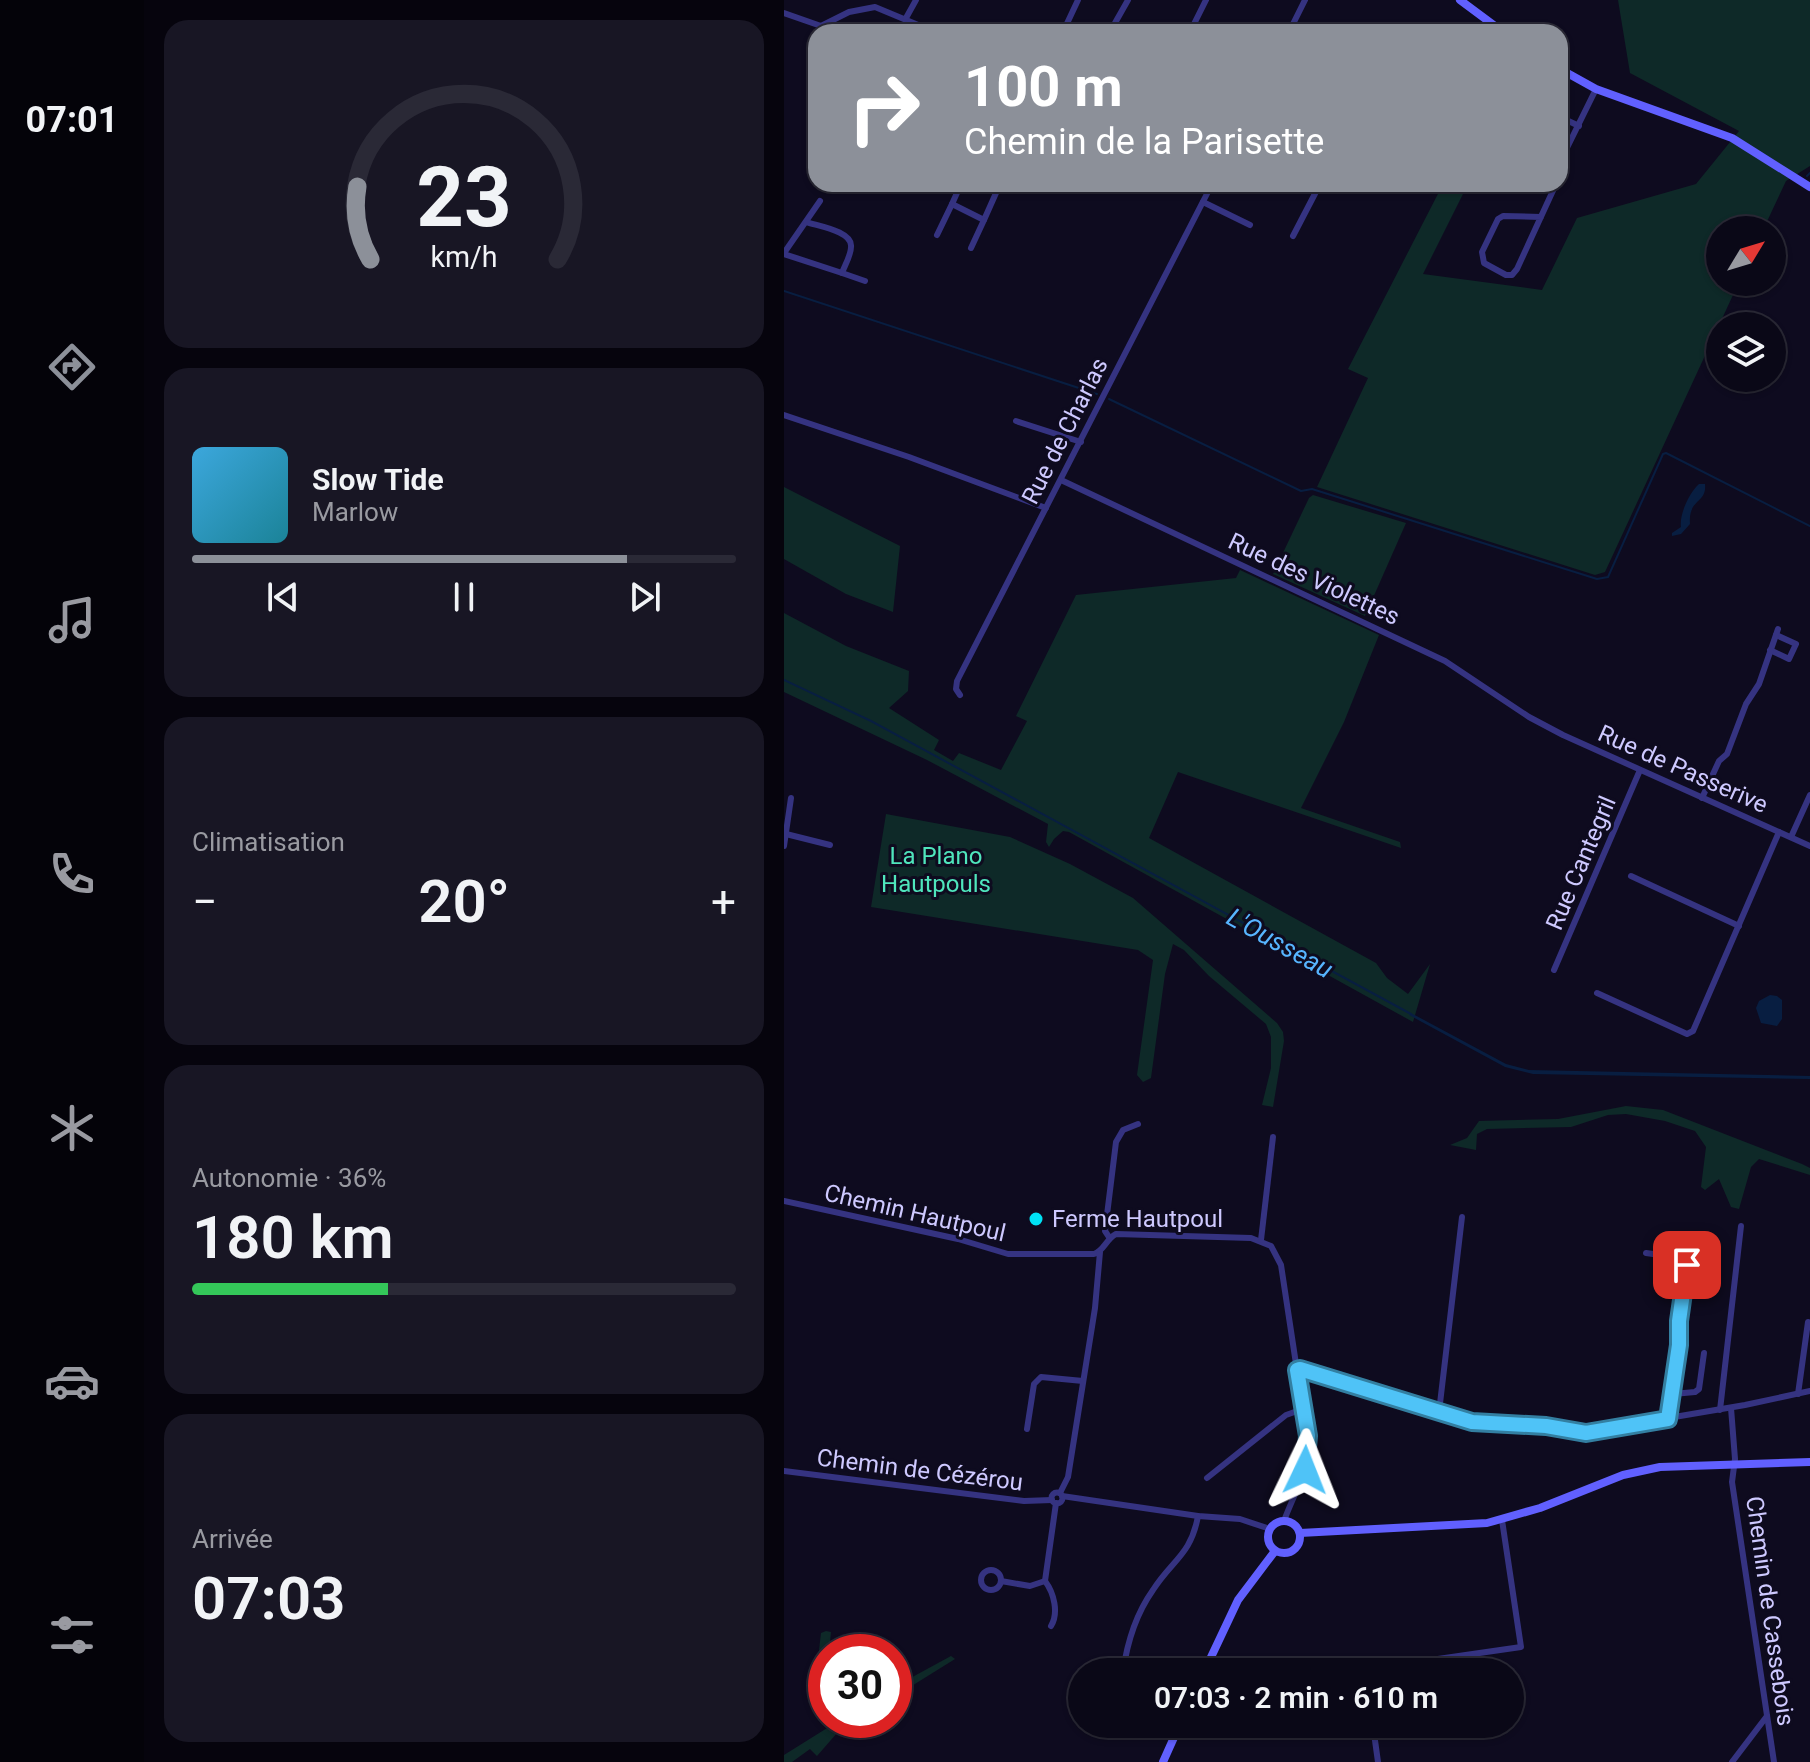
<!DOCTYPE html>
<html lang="fr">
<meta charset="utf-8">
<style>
body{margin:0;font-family:Roboto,sans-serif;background:#181624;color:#f1f3f6;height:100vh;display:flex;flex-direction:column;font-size:30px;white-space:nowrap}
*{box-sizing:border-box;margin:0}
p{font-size:26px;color:#999aa1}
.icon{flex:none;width:44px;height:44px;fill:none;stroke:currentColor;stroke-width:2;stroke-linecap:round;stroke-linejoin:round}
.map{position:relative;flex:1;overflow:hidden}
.side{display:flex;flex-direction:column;gap:20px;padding:20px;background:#06040d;width:640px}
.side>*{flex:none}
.hud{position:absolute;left:24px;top:24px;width:760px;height:168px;border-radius:24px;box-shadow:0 2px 6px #0004,0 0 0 2px #2a2936;background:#8c9099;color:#fff;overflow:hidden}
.needle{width:52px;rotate:52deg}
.tools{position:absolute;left:922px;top:216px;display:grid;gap:16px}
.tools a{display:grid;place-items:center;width:80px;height:80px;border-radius:50%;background:#0a0817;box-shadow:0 2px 6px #0004,0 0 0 2px #2a2936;font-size:40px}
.speed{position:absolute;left:24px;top:1634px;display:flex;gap:16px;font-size:40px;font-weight:700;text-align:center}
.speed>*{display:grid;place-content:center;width:104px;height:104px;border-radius:50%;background:#0a0817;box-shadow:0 2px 6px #0004,0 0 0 2px #2a2936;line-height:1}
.speed .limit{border:12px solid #d22;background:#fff;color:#111}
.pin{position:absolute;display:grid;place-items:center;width:68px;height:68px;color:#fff;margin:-34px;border-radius:16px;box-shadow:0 4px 12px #0006}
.me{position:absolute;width:88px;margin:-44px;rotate:2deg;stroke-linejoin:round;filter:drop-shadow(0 0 6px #0008)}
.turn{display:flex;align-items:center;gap:28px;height:168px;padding:0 24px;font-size:36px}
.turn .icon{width:104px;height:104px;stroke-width:2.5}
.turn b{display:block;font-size:56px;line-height:68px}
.big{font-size:60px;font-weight:600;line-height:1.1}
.side .card{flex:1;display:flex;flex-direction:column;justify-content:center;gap:12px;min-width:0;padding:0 28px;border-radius:24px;background:#181624}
.side .dial{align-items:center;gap:0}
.dial svg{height:208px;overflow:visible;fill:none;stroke:#2a2936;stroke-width:7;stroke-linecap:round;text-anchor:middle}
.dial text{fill:#f1f3f6;stroke:none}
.song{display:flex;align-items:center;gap:24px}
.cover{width:96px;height:96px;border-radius:12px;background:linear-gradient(135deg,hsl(200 70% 55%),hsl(190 70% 35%))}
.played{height:8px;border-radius:4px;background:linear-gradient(90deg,#8c9099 80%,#2a2936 80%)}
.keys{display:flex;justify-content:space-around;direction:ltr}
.heat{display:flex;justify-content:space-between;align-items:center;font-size:44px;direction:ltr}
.charge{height:12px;border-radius:6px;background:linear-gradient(90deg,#34c759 36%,#2a2936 0)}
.trip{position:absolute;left:284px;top:1658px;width:456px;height:80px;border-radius:40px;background:#0a0817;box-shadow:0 2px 6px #0004,0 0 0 2px #2a2936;font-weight:600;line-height:80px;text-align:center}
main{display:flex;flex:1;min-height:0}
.menu{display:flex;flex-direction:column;width:144px;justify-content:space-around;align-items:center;background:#040309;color:#999aa1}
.menu .icon{width:56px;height:56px}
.menu .active{color:#8c9099}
.menu b{font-size:36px;color:#f1f3f6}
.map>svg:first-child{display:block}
.green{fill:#0e2928}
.water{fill:#081e41}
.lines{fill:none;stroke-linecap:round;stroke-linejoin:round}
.stream{stroke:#081e41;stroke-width:2}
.street{stroke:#353381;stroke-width:6}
.secondary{stroke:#6160ff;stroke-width:8}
.route-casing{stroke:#337fa1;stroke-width:20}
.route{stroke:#4fc3f7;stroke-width:14}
.poi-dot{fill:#00e1f4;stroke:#0e0b1f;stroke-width:3}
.labels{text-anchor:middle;stroke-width:6;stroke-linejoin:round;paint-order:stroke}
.street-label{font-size:24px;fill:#cec9ff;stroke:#0e0b1f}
.park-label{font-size:24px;fill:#4fe5bc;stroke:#0e0b1f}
.poi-label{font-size:24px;fill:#cec9ff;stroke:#0e0b1f;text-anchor:start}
.water-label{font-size:26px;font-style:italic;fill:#57b5ff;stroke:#0e0b1f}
</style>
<main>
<nav class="menu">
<b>07:01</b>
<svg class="icon active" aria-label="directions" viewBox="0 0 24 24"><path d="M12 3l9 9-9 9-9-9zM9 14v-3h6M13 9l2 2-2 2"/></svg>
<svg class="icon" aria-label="music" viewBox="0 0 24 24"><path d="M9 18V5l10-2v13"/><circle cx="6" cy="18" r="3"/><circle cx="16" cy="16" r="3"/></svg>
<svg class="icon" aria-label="phone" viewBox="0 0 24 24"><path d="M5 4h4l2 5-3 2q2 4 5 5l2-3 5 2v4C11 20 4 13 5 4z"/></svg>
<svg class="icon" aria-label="climate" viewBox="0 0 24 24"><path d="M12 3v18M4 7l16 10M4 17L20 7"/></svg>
<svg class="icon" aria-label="car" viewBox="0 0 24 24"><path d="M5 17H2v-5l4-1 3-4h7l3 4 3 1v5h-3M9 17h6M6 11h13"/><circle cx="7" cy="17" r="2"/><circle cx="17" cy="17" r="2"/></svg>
<svg class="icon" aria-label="filters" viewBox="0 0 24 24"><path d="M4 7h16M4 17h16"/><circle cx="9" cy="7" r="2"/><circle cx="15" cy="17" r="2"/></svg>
</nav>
<section class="side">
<div class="card dial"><svg viewBox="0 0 100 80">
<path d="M14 69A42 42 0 1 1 86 69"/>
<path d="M14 69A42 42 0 0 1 9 41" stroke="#8c9099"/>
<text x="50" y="56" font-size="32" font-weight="700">23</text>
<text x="50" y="72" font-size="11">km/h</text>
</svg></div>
<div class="card">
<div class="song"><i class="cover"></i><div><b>Slow Tide</b><p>Marlow</p></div></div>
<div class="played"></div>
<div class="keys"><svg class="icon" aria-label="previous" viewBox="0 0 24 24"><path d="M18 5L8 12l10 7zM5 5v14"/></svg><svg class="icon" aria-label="pause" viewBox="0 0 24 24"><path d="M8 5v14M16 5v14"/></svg><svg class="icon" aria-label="next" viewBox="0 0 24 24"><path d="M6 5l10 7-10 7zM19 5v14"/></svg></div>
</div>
<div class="card"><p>Climatisation</p>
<div class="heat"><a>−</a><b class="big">20°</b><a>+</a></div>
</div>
<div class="card"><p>Autonomie · 36%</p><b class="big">180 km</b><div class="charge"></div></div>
<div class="card"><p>Arrivée</p><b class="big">07:03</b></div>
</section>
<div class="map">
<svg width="1026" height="1762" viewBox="0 0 1026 1762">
<rect width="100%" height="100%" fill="#0e0b1f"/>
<g class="green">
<polygon points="834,0 1026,0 1026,166 1002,181 979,230 936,230 936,282 955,282 821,572 811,575 533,487 584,378 564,369 658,186 684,184 639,274 758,290 793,218 912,184 955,131 846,73"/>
<polygon points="0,487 116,546 109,612 62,594 0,559"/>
<polygon points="529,495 622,523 581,616 489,574 525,498"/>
<polygon points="456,570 595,635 560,722 517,808 616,842 617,848 394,772 365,838 592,963 603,978 624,994 646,964 629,1022 285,832 279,831 270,839 265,847 262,842 264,824 143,760 0,692 0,613 62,646 125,671 124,691 105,708 155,740 150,750 169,761 175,753 217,770 243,721 232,716 292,595 452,578"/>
<polygon points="102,814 226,837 286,864 349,898 493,1023 499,1032 500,1041 489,1107 478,1105 487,1068 487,1037 482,1024 425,976 400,950 389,944 381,974 367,1078 359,1082 353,1075 369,960 354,950 87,907"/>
<polygon points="842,1106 879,1110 1018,1164 1026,1168 1026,1175 975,1159 967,1167 955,1209 947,1207 935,1179 921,1190 917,1187 922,1147 911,1131 881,1121 842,1114 824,1115 787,1127 703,1129 693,1134 692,1150 666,1145 683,1138 695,1121 774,1119"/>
<polygon points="42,1631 47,1632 45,1652 42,1652 39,1695 34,1698 30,1693 37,1633"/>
<polygon points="167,1656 171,1659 110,1697 110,1687"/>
<polygon points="56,1720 73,1720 53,1733 33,1756 26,1749 8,1762 0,1762 0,1755"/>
</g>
<g class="water">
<path d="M 915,484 L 921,484 C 923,504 904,498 906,524 L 897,534 L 888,536 L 888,533 L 897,527 C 895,515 905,493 915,484 Z"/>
<polygon points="986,995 993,996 998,1000 998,1019 993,1026 977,1023 972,1008 975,1001"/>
<polygon points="627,1013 722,1064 745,1070 1026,1076 1026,1079 749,1074 721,1067 625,1015"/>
</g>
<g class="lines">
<g class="stream">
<polyline points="1023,176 1026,173"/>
<polyline points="0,291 313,394"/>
<polyline points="325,399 517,491 528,489 813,579 824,577 879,454 882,453 1026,526"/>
<polyline points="0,680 87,721 627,1014"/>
</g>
<g class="street">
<polyline points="0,13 37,26 65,12 91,7 151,32"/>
<polyline points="122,18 132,0"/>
<polyline points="279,32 294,0"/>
<polyline points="331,32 331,23 344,0"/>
<polyline points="406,32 422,0"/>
<polyline points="505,32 521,0"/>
<polyline points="776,117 795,126"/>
<polyline points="776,162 812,89"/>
<polyline points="177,184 168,204 200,220 216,184"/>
<polyline points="419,202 466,225"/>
<polyline points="757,217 719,216 714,219 698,252 700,263 722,275 728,275 733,269 772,184"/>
<polyline points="153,235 168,204"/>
<polyline points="509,236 536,184"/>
<polyline points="187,248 200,220"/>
<polyline points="0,253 36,201"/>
<path d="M 0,254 L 58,273 C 61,265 67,255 67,247 C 69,231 33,226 22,222"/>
<polyline points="58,273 81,281"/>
<polyline points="0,415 125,457 262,508"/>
<polyline points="232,421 297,442"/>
<polyline points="277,480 661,661 745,717 779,735 1026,846"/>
<polyline points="986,650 1005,659 1012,644 992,635"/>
<polyline points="176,695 172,689 173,681 428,184"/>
<polyline points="918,798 935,761 943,754 962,704 975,684 994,629"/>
<polyline points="2,834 46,845"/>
<polyline points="1007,837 1026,795"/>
<polyline points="0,846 7,798"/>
<polyline points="847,876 955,926"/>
<polyline points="770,970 856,770"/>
<polyline points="813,993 903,1034 909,1031 995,832"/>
<path d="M 0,1201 L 174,1239 L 224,1254 L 310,1254 C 320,1251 322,1239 332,1234 L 467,1238 L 487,1246 L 497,1265 L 524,1443 C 525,1472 509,1495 500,1521"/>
<polyline points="325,1237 321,1231 332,1142 339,1130 354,1124"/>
<polyline points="477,1240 489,1137"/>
<polyline points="862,1253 904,1259"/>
<polyline points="513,1370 524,1370 688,1422 762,1426 796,1433 961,1405 1026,1391"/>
<polyline points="889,1394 911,1392 915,1389 920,1353"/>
<polyline points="1014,1394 1024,1322"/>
<polyline points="947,1408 951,1459 948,1482 990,1762"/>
<polyline points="936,1410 957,1226"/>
<polyline points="655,1412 678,1217"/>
<polyline points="884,1419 895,1345 895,1321 905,1249"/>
<polyline points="243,1429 250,1384 257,1377 299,1381"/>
<polyline points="0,1471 240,1501 268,1500"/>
<polyline points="423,1478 502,1415 519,1409"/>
<circle cx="273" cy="1498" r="5.5"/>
<polyline points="276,1493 284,1477 311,1308 316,1252"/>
<polyline points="278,1496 414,1516 456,1519 486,1529"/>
<circle cx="207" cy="1580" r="10"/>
<polyline points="217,1581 246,1586 261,1581"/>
<path d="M 267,1626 C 275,1613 270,1593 261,1581 L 272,1503"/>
<polyline points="640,1661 737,1647 718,1520"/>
<path d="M 339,1672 C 343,1643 352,1614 369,1590 C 388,1560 407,1555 414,1516"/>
<polyline points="589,1726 594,1762"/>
<polyline points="948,1762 983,1716"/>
</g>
<g class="secondary">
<polyline points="676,0 719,32"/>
<polyline points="776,69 812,89 948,138 1026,187"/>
<circle cx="500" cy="1537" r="16"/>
<polyline points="516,1533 703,1523 756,1508 839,1475 876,1467 1026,1462"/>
<polyline points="420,1672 454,1600 491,1551"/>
<polyline points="379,1762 396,1724"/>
</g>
</g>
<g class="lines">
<g class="route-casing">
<polyline id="route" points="521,1470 524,1436 513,1370 516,1369 688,1422 762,1426 802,1433 884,1419 895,1345 895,1321 903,1265"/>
</g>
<use href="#route" class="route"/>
</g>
<circle class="poi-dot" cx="252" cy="1219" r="8"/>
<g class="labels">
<g class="street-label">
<text transform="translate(281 431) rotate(-63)" y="8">Rue de Charlas</text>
<text transform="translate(530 579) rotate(25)" y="8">Rue des Violettes</text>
<text transform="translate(899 769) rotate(24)" y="8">Rue de Passerive</text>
<text transform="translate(797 863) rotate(-67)" y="8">Rue Cantegril</text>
<text transform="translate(131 1213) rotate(13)" y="8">Chemin Hautpoul</text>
<text transform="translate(136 1470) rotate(7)" y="8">Chemin de Cézérou</text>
<text transform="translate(986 1611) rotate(82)" y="8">Chemin de Cassebois</text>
</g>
<g class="park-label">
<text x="152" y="864">La Plano<tspan x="152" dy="28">Hautpouls</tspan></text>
</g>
<g class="poi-label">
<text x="268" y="1227">Ferme Hautpoul</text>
</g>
<g class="water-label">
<text transform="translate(496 943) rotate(29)" y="9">L'Ousseau</text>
</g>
</g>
</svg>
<div class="tools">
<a><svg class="needle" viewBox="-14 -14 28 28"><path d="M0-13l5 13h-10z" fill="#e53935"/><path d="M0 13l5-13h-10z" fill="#999aa1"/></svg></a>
<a><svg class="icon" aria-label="layers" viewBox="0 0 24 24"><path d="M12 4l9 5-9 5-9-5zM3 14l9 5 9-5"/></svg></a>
</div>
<div class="speed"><div class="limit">30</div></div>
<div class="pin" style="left:903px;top:1265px;background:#d93025"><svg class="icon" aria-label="arrive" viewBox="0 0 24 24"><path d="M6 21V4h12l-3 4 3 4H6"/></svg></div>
<svg class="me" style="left:521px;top:1470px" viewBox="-20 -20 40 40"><path d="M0-17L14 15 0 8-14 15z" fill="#4fc3f7" stroke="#fff" stroke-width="4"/></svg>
<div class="trip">07:03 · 2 min · 610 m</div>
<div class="hud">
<div class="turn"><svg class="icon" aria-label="right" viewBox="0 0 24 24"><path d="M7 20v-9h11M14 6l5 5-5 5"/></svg><div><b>100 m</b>Chemin de la Parisette</div></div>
</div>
</div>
</main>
